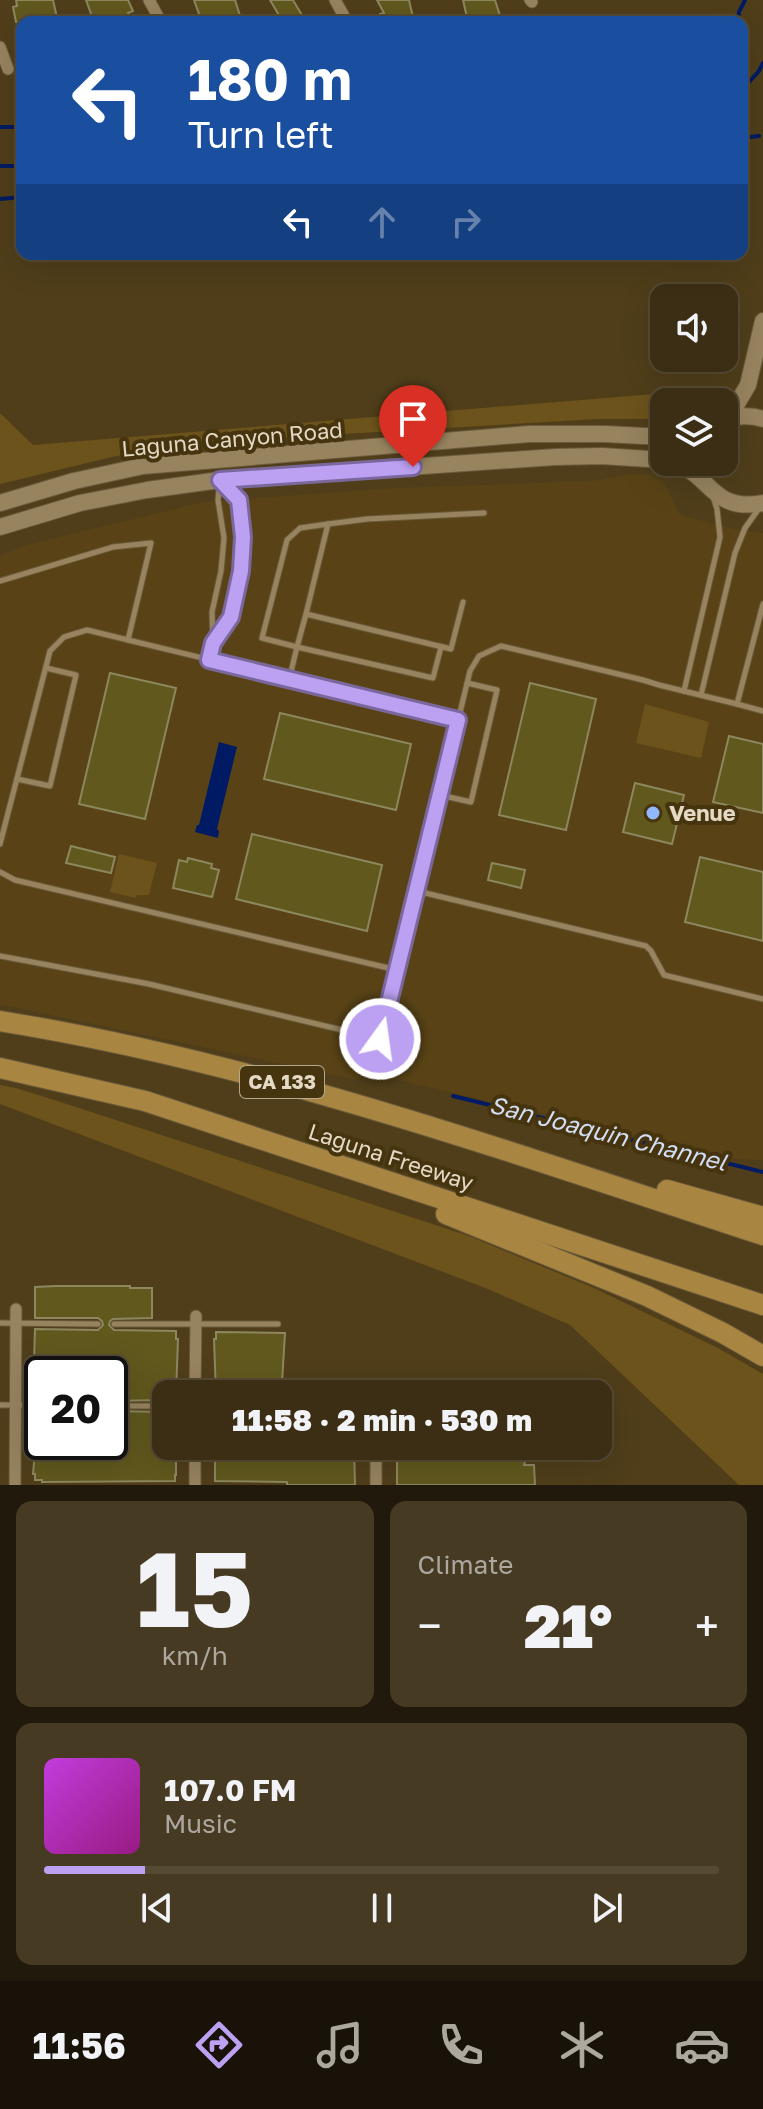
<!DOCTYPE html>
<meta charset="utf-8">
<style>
body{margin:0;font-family:"Golos Text",sans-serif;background:#473a22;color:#f1f3f6;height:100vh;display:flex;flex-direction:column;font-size:30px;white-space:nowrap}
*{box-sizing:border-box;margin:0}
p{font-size:26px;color:#aca8a0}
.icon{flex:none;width:44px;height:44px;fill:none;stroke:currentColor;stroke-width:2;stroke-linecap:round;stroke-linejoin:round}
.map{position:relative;height:1485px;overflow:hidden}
.sheet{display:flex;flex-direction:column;gap:16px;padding:16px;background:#21190b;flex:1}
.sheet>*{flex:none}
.top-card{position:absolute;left:16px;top:16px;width:732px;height:244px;border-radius:16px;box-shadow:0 8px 32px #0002,0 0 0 2px #554a34;background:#1a4fa0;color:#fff;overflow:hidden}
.controls{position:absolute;left:650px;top:284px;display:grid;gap:16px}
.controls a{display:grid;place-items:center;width:88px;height:88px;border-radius:16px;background:#3c2e14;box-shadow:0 8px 32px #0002,0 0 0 2px #554a34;font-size:40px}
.speed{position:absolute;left:24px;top:1356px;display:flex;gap:16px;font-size:40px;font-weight:700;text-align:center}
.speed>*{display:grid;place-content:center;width:104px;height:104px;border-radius:50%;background:#3c2e14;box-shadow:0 8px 32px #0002,0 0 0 2px #554a34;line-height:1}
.speed .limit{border:4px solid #111;border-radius:12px;background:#fff;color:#111}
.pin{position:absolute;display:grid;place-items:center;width:68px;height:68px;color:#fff;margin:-82px -34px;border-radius:50% 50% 50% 0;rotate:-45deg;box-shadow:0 0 8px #0007}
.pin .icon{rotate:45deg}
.me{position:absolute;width:88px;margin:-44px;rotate:14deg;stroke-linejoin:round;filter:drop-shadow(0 0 6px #0008)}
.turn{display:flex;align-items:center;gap:28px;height:168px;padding:0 40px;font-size:36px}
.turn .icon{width:104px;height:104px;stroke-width:2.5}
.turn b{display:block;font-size:56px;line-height:68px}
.lanes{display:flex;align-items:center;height:76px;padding:0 40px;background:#0003;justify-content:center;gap:40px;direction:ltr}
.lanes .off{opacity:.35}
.big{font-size:60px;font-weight:800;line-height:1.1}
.sheet .widget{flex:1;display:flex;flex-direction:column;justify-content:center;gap:12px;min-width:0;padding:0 28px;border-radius:16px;background:#473a22}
.sheet .dial{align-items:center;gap:0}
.dial b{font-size:104px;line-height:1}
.song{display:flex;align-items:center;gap:24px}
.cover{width:96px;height:96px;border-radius:12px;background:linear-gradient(135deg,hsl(290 70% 55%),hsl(310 70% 35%))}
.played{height:8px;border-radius:4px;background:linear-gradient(90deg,#bca0f2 15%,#554a34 15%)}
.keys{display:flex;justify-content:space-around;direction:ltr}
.heat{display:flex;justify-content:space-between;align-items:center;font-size:44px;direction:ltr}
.sheet .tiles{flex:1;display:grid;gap:16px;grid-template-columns:1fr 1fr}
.widget:last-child{grid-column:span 2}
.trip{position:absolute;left:152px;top:1380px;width:460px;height:80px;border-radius:16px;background:#3c2e14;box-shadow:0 8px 32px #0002,0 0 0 2px #554a34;font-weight:800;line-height:80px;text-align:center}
.tabs{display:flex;height:128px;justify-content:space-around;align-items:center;background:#181208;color:#aca8a0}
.tabs .icon{width:56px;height:56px}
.tabs .active{color:#bca0f2}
.tabs b{font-size:36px;color:#f1f3f6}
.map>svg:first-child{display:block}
.built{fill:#594316}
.green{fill:#6c521b}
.water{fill:#001b63}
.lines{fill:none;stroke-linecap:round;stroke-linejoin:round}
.stream{stroke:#001b63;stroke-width:4}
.building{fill:#60581d;stroke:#8c875e;stroke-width:2}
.service-casing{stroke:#6a5a3b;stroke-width:7}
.minor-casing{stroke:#6a5a3b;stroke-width:13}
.secondary-casing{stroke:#6a5a3b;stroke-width:18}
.motorway-casing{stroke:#6a5a3b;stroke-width:22}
.service{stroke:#97835e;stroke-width:5}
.minor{stroke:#97835e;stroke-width:11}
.secondary{stroke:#97835e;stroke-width:16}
.motorway{stroke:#a88541;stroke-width:20}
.route-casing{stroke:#7a689d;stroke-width:20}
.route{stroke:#bca0f2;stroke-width:14}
.poi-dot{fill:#91b8fd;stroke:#46340f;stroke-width:3}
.labels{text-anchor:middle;stroke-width:8;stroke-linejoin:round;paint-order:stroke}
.shield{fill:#46340f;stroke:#b5a88e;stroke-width:2}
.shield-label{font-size:20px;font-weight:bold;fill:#e4d9c5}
.street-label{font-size:22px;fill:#e4d9c5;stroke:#46340f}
.poi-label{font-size:22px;font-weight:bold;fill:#e4d9c5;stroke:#46340f;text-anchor:start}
.water-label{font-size:24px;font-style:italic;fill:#d2def4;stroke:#46340f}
</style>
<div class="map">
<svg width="763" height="1485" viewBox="0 0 763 1485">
<rect width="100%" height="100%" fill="#503e1a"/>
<polygon class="built" points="647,474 664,482 680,515 733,529 763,533 763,1160 737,1159 360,1071 358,1080 0,1004 0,556 23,546 203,502 396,488 593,481 626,475"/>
<g class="green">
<polygon points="679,392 671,402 664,402 664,412 658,419 597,419 225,441 116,456 0,484 0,413 33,445"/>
<polygon points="645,704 709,722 701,758 636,743"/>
<polygon points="119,854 157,863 149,895 137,895 136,898 110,892"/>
<polygon points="0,1085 16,1088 70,1105 469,1236 594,1288 718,1348 763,1374 763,1485 739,1485 570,1325 488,1289 0,1104"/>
</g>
<polygon class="water" points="219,742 237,747 217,829 219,831 218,838 195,832 197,825 199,825"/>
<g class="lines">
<g class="stream">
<polyline points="738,22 739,12 745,0"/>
<polyline points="742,90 759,71 763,63"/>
<polyline points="0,127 22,127"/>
<polyline points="742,138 759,136"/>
<polyline points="0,166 22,166"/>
<polyline points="0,199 22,197"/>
<polyline points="453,1096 763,1172"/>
</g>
</g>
<g class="building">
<polygon points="16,0 53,0 58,22 16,22 13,7 17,6"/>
<polygon points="86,0 128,0 133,11 128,13 132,22 94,22"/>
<polygon points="194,0 235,0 242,22 202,22"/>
<polygon points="270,0 293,0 306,22 283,22"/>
<polygon points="377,0 409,0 414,22 382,22 380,14 384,13"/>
<polygon points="463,0 495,0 502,22 468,22"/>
<polygon points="110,673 176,688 145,819 79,804"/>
<polygon points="530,683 596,699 566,830 499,815"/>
<polygon points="280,713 411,744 396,810 264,779"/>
<polygon points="729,736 763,744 763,813 713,802"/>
<polygon points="635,783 684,795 672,844 623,832"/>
<polygon points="252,834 382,865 367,931 236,899"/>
<polygon points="71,846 115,857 111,873 66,863"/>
<polygon points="700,857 763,872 763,941 685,922"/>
<polygon points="188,858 212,864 211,868 219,870 212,897 173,888 179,860 187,862"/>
<polygon points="492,863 525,870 521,888 488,880"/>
<polygon points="56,1286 130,1286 130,1288 152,1288 152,1318 113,1319 110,1321 109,1325 114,1330 176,1331 176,1339 178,1339 176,1394 166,1394 166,1400 110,1401 110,1374 42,1374 42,1392 33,1392 35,1329 98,1330 103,1325 102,1321 98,1318 35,1318 35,1287"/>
<polygon points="216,1332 285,1333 282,1383 314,1386 346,1385 346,1394 216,1394 214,1339 216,1339"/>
<polygon points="110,1411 166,1412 166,1452 176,1452 176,1475 175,1475 175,1481 42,1482 42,1480 35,1480 35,1474 33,1474 35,1451 110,1452"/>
<polygon points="288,1446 354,1446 355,1485 287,1485 287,1482 215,1481 215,1453 288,1452"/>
<polygon points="397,1446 462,1446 462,1460 525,1461 524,1465 534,1465 535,1485 397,1485"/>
</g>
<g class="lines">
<g class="service-casing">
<g id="service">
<polygon points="220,480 239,500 243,537 241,571 231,617 213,643 212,612 221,571 224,538 218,500"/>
<polyline points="328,524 367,519 484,513"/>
<polyline points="0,581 113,547 151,543 128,640"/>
<polyline points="763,604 737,704 763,711"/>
<polyline points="306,614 297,647 262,638 287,540 300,528 328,524 306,614 451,649 463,602"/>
<polyline points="209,660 213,643"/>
<polyline points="289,680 297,647 433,678 441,647"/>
<polyline points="684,691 720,537 717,509 713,496"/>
<polyline points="701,695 735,553 745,528 760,507"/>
<polyline points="737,704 659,685 643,680 501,646 479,656 470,671 417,891 646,946 651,951 664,975 763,999"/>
<polyline points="17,779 50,786 76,675 46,668"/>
<polyline points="440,795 471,802 497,690 467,683"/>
<polyline points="0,844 50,651 64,637 87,630 458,720"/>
<polyline points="0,872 15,880 397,970"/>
<polyline points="0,956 149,984 380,1039 417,891"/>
<polyline points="0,1323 98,1324"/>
<polyline points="114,1324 278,1324"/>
<polyline points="0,1405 42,1405"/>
<polyline points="111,1406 166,1406"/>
</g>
</g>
<g class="minor-casing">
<g id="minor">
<polyline points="149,0 161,22"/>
<polyline points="335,0 344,16"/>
<polyline points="530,0 532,2"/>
<polyline points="0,47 8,69"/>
<polyline points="195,1394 196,1316"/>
<polyline points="15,1485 16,1309"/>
<polyline points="195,1485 195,1446"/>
<polyline points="376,1485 376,1446"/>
</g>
</g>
<g class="secondary-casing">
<g id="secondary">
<polyline points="728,419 748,385 763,321"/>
<path d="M 724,422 C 735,415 751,415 763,419"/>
<path d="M 673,462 C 712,475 712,513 763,503"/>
<polyline points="0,503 74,481 143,466 529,434 605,434 664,437"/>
<polyline points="0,527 80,503 147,490 220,480 555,457 602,456 664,460"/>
</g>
</g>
<g class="motorway-casing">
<g id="motorway">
<path d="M 0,1021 C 262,1063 512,1153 763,1235"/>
<polyline points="0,1068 145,1101 763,1305"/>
<polyline points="667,1190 763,1217"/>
<polyline points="446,1214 647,1296 723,1333 763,1356"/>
</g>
</g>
<use href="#service" class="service"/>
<use href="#minor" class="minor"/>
<use href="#secondary" class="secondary"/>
<use href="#motorway" class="motorway"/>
</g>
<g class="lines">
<g class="route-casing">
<polyline id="route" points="380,1039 458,720 209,660 213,643 231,617 241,571 243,537 239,500 220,480 413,467"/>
</g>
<use href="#route" class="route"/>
</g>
<circle class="poi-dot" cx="653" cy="813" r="8"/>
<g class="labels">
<rect class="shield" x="240" y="1066" width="84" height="32" rx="6"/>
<g class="shield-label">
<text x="282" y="1089">CA 133</text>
</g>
<g class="street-label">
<text transform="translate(232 439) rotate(-5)" y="8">Laguna Canyon Road</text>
<text transform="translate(391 1157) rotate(18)" y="8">Laguna Freeway</text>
</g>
<g class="poi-label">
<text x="669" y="821">Venue</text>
</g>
<g class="water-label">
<text transform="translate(608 1134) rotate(14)" y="8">San Joaquin Channel</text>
</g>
</g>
</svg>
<div class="controls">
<a><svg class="icon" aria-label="sound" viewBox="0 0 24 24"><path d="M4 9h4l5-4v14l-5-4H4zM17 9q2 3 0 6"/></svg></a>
<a><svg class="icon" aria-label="layers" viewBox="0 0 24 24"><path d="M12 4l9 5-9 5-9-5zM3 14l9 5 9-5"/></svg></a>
</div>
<div class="speed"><div class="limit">20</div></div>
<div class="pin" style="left:413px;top:467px;background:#d93025"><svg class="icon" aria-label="arrive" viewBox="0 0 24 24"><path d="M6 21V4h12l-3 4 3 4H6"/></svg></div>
<svg class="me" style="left:380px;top:1039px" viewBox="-20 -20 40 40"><circle r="17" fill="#bca0f2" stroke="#fff" stroke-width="3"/><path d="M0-11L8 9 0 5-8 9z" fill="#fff"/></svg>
<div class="trip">11:58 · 2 min · 530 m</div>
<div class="top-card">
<div class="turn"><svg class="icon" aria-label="left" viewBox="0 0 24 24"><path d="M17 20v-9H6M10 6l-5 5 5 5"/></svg><div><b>180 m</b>Turn left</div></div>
<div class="lanes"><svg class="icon" aria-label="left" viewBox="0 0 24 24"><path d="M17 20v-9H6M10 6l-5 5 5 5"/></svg><svg class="icon off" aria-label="ahead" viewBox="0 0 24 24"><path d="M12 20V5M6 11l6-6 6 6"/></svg><svg class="icon off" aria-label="right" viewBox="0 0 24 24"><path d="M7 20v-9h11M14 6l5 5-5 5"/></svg></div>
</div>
</div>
<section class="sheet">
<div class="tiles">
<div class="widget dial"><b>15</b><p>km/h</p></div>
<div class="widget"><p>Climate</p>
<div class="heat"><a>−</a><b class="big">21°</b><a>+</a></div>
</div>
<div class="widget">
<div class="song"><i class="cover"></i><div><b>107.0 FM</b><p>Music</p></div></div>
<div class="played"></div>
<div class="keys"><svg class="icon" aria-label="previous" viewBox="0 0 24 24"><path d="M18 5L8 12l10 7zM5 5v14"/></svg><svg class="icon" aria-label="pause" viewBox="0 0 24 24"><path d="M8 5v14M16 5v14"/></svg><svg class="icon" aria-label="next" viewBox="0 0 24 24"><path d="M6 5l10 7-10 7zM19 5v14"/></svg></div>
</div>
</div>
</section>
<nav class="tabs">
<b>11:56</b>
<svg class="icon active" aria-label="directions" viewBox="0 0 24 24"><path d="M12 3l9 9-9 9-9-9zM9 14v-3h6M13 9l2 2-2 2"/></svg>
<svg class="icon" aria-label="music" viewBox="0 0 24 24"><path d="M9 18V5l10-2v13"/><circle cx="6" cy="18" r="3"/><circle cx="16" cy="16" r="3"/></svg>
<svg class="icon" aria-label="phone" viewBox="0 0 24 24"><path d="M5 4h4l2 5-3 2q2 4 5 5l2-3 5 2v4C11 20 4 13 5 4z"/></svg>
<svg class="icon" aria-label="climate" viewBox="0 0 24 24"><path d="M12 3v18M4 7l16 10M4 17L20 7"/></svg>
<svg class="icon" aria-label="car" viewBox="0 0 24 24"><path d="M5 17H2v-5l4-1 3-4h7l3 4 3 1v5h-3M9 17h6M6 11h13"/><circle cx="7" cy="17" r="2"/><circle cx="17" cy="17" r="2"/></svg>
</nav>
